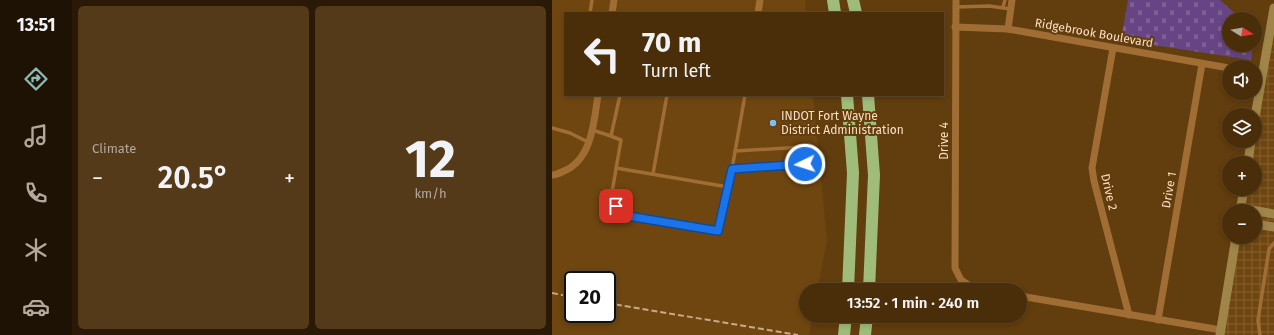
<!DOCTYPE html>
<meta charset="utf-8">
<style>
body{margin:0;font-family:"Fira Sans",sans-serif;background:#543a18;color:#f1f3f6;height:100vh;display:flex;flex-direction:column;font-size:15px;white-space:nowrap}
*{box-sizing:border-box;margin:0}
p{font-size:13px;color:#b2a89c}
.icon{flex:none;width:22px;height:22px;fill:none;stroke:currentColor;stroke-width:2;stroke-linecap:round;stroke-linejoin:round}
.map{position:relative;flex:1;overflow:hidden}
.side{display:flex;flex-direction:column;gap:6px;padding:6px;background:#291906;width:480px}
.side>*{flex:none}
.top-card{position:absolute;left:12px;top:12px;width:380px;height:84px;border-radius:0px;box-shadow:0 2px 6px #0003,0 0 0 1px #614a2b;background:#4a2e0a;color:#f1f3f6;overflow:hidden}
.needle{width:26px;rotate:101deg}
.fabs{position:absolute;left:670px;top:12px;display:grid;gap:8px}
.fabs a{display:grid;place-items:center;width:40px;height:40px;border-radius:50%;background:#4a2e0a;box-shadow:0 2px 6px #0003,0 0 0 1px #614a2b;font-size:20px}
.speed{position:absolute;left:12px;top:271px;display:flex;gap:8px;font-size:20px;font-weight:700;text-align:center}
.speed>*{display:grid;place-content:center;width:52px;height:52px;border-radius:50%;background:#4a2e0a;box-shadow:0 2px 6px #0003,0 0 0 1px #614a2b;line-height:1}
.speed .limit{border:2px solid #111;border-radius:6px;background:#fff;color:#111}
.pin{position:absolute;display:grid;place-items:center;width:34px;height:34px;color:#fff;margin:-17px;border-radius:8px;box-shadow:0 2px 6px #0006}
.me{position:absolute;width:44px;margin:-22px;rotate:266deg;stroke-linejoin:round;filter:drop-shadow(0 0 3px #0008)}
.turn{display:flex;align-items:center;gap:14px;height:84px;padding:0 12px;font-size:18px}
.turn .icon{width:52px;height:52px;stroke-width:2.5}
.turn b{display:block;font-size:28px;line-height:34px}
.big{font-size:30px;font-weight:600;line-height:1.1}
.side .widget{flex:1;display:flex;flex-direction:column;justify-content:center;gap:6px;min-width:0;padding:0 14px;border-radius:6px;background:#543a18}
.side .dial{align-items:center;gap:0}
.dial b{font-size:52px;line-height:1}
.heat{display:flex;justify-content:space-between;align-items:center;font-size:22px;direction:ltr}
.side .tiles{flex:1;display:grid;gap:6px;grid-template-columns:repeat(2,1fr)}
.trip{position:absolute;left:247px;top:283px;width:228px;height:40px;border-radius:20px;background:#4a2e0a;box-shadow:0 2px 6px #0003,0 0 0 1px #614a2b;font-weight:600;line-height:40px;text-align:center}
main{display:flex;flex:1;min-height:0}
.menu{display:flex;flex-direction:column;width:72px;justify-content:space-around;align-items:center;background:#1e1204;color:#b2a89c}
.menu .icon{width:28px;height:28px}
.menu .current{color:#8bbbb9}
.menu b{font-size:18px;color:#f1f3f6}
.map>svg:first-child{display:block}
.built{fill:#6f4610;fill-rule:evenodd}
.industrial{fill:url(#industrial-grid)}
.cemetery{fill:url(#cemetery-stones)}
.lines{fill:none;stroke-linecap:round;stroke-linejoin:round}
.lane{stroke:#a06e34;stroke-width:3.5}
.street{stroke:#a06e34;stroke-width:7}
.secondary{stroke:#a08549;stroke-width:9}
.highway{stroke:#9fbc7a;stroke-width:12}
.rail{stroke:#c9aa88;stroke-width:2;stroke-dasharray:6 3;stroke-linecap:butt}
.route-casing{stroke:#114b97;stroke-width:10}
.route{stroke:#1a73e8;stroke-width:7}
.poi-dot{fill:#7ebef9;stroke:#623d0e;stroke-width:1.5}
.labels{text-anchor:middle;stroke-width:4;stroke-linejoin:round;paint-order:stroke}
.street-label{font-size:12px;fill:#fadec1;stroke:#623d0e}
.poi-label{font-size:12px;fill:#fadec1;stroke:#623d0e;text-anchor:start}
</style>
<main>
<nav class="menu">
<b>13:51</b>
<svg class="icon current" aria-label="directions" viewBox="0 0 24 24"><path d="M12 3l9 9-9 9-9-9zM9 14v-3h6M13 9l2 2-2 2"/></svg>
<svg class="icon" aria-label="music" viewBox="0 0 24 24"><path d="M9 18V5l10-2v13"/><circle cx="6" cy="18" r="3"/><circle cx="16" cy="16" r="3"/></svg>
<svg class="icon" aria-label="phone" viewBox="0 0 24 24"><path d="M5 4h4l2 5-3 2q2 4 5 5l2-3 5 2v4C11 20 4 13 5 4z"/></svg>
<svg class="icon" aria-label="climate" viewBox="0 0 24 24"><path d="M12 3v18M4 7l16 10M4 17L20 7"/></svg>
<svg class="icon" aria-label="car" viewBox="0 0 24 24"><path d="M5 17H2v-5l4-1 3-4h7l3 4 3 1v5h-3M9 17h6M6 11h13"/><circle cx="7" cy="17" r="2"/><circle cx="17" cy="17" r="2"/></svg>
</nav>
<section class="side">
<div class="tiles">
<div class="widget"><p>Climate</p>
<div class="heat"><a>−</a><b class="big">20.5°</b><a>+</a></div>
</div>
<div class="widget dial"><b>12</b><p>km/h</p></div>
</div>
</section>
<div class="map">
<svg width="722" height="335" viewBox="0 0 722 335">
<defs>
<pattern id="industrial-grid" width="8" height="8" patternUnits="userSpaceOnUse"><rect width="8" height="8" fill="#6f4610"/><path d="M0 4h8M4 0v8" fill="none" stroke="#846031"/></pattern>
<pattern id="cemetery-stones" width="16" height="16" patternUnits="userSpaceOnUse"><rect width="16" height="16" fill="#674584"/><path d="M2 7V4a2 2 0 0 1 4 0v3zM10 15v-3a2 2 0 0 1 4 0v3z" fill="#7e5f94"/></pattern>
</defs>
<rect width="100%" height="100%" fill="#623d0e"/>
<path class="built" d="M 0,0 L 253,0 L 254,13 L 13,13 L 13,95 L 261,95 L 275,241 L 265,290 L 254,290 L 254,316 L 260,316 L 257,335 L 0,335 ZM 21,280 L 55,280 L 55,314 L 21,314 Z"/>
<polygon class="industrial" points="722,26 722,335 671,335 687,237 703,237 703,211 691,211 695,189 703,189 703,163 699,163"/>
<polygon class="cemetery" points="576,0 668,0 689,19 677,19 677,45 701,45 699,60 569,40"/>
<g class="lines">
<g class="lane">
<polyline points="404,7 437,6 459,9"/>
<polyline points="451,7 453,0"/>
<polyline points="38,13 40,0"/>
<polyline points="0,128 18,133 36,142"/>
<polyline points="40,130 56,135 69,140 59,198 70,215 166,231 180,169 193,95"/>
<polyline points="59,136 68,95"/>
<polyline points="64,168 176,187"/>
<polyline points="180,169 253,164 252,147 183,151"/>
<polyline points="101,174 115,95"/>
<polyline points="708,335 706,320 717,249 722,243"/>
</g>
<g class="street">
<polyline points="404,0 403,268 409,280 418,286 436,290"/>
<polyline points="60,13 62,0"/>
<polyline points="206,13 208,0"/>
<polyline points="403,27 456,29 677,68"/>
<polyline points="456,29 460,0"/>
<polyline points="561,48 540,168 542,181 577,315"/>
<polyline points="703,73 710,74"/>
<path d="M 0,175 C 4,175 8,173 12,171 C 40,159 42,122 46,95"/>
<polyline points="468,296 669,330"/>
<polyline points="606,320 650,64"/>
</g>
<g class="secondary">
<polyline points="703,117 722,8"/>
<polyline points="696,163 699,141"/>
<polyline points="689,208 722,214"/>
<polyline points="688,211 692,189"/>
<polyline points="703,224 722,227"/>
<polyline points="668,335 684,237"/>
</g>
<g class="highway">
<polyline points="281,0 283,13"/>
<polyline points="301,0 304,13"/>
<polyline points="295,95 301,173 296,290"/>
<polyline points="316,95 322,175 317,290"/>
<polyline points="292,335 294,316"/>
<polyline points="313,335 315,316"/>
</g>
<g class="rail">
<polyline points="0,293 21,297"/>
<polyline points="55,303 246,335"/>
</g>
</g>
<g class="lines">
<g class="route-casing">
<polyline id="route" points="64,206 70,215 166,231 180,169 253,164"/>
</g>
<use href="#route" class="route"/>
</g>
<circle class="poi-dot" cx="221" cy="123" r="4"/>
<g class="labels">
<g class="street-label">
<text transform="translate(542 33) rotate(10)" y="4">Ridgebrook Boulevard</text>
<text transform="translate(392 141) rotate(-90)" y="4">Drive 4</text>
<text transform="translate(617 190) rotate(-80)" y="4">Drive 1</text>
<text transform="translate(557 192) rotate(77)" y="4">Drive 2</text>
</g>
<g class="poi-label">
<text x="229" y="120">INDOT Fort Wayne<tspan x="229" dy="14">District Administration</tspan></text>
</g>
</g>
</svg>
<div class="fabs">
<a><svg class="needle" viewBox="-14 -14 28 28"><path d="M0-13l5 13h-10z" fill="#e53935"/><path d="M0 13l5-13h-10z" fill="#b2a89c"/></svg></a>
<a><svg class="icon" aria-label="sound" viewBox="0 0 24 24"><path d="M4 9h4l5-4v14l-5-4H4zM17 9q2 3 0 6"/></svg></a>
<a><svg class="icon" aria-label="layers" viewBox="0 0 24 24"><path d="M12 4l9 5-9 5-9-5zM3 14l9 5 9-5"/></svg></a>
<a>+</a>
<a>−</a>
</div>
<div class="speed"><div class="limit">20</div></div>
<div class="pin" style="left:64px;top:206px;background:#d93025"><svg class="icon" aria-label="arrive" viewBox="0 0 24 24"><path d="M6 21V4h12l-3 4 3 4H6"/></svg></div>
<svg class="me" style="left:253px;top:164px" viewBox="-20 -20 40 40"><circle r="17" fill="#1a73e8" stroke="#fff" stroke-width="3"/><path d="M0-11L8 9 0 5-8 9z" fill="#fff"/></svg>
<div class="trip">13:52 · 1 min · 240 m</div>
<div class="top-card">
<div class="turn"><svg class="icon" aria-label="left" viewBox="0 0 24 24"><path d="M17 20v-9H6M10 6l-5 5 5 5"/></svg><div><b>70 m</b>Turn left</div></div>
</div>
</div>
</main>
